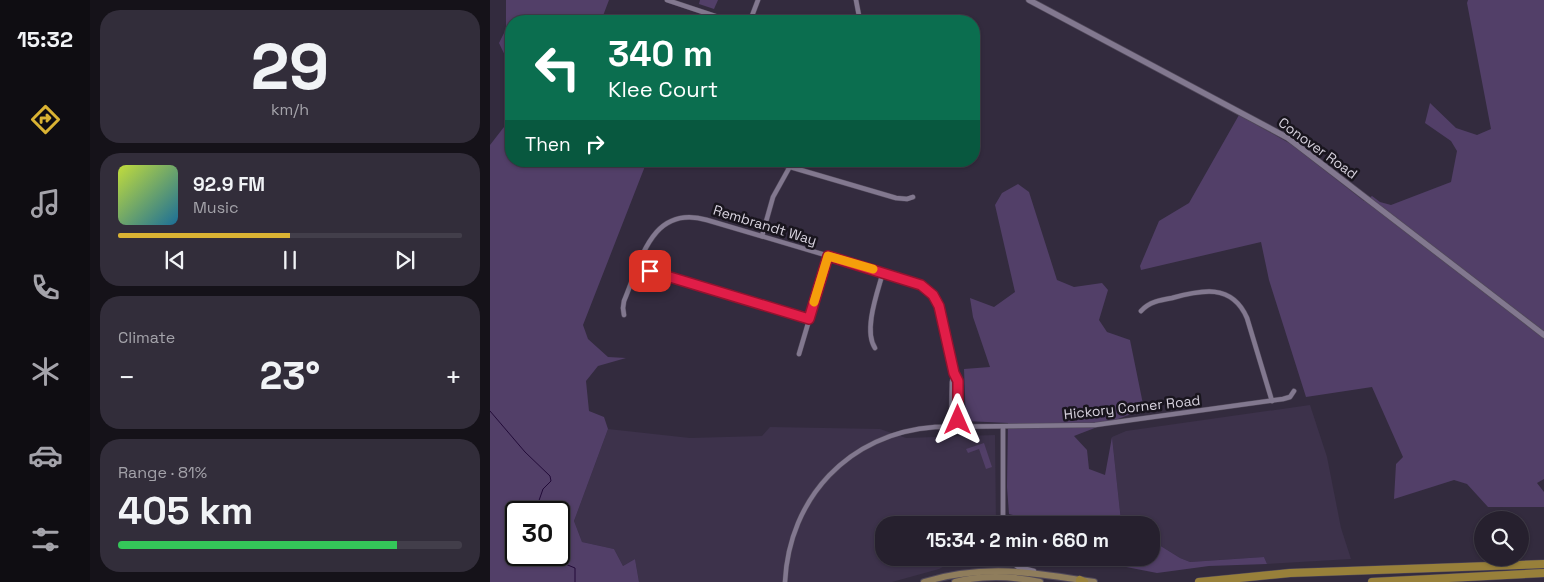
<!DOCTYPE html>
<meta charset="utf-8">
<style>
body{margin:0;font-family:"Space Grotesk",sans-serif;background:#322d3a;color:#f1f3f6;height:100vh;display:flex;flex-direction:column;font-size:19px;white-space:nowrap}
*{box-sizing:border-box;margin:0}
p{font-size:16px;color:#a4a3aa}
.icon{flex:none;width:28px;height:28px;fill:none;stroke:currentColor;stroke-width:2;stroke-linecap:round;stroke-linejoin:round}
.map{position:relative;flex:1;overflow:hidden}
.side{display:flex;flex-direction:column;gap:10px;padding:10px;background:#151219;width:400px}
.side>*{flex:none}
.guide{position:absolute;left:15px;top:15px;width:475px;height:152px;border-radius:20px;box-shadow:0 1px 4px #0004,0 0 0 1px #423e4a;background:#0b6e4f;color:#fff;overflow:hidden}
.controls{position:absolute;left:984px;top:511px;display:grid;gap:10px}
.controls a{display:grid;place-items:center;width:55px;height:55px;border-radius:50%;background:#26202e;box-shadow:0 1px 4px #0004,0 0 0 1px #423e4a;font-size:25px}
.speed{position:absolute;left:15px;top:501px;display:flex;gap:10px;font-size:25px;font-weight:700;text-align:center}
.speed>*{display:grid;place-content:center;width:65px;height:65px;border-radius:50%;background:#26202e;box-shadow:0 1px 4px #0004,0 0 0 1px #423e4a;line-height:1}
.speed .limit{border:2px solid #111;border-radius:8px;background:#fff;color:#111}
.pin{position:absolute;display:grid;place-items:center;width:42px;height:42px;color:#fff;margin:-21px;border-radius:10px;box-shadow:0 2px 8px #0006}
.me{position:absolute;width:55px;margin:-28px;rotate:0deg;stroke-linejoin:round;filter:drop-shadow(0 0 4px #0008)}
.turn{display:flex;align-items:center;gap:18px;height:105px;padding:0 20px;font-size:22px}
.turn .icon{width:65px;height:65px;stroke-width:2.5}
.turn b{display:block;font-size:35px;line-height:42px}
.then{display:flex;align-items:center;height:48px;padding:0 20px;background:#0003;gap:10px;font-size:19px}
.big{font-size:38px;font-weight:700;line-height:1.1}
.side .card{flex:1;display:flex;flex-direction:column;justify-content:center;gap:8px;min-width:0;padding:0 18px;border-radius:20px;background:#322d3a}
.side .dial{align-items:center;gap:0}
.dial b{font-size:65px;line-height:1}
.song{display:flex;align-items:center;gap:15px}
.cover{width:60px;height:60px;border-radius:8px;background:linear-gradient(135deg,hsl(70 70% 55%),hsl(200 70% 35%))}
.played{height:5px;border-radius:2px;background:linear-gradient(90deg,#dab333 50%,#423e4a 50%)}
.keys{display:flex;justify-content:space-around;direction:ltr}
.heat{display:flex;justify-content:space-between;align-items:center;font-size:28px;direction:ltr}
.charge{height:8px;border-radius:4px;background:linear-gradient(90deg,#34c759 81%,#423e4a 0)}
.trip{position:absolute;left:385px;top:516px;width:285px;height:50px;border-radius:20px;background:#26202e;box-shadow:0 1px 4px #0004,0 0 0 1px #423e4a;font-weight:700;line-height:50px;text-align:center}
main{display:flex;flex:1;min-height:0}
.tabs{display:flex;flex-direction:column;width:90px;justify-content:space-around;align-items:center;background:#0f0d12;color:#a4a3aa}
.tabs .icon{width:35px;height:35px}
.tabs .selected{color:#dab333}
.tabs b{font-size:22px;color:#f1f3f6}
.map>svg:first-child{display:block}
.built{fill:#3d324b}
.green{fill:#523f68;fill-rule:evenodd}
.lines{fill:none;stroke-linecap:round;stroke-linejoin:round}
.stream{stroke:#220b38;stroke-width:1}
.street-casing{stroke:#504859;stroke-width:5.5}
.secondary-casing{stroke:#504859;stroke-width:7}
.primary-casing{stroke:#504859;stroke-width:8}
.highway-casing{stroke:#504859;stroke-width:9}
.street{stroke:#82788f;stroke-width:4.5}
.secondary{stroke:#82788f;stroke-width:5.5}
.primary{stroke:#8f7d5c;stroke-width:6}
.highway{stroke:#98803a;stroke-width:8}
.route-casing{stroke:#92132f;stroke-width:12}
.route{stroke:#e11d48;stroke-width:9}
.slow{stroke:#f59e0b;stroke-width:9}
.labels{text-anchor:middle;stroke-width:5;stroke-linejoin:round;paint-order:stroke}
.street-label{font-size:14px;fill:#d7d2de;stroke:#19151e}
</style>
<main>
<nav class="tabs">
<b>15:32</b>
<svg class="icon selected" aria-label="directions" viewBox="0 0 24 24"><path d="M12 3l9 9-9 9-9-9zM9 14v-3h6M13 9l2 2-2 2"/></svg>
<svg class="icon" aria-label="music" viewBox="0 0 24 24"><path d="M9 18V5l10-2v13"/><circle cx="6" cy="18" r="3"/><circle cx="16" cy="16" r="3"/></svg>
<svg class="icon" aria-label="phone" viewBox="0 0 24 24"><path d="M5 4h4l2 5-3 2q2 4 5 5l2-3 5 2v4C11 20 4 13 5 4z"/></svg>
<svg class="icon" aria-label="climate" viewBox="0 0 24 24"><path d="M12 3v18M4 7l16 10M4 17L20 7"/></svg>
<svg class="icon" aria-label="car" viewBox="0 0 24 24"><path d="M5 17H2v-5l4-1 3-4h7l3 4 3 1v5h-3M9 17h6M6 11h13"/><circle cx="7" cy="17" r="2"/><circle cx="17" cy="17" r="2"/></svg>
<svg class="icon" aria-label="filters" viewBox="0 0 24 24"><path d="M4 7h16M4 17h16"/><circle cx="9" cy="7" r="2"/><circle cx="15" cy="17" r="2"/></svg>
</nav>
<section class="side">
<div class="card dial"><b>29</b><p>km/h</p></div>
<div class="card">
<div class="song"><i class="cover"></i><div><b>92.9 FM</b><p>Music</p></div></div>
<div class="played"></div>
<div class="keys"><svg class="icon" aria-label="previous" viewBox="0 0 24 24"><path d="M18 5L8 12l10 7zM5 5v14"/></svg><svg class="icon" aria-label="pause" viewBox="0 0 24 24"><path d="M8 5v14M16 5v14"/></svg><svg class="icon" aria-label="next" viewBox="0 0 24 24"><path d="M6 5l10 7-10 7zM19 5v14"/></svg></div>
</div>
<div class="card"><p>Climate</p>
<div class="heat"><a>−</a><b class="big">23°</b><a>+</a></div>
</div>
<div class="card"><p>Range · 81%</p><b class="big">405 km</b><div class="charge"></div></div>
</section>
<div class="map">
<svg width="1054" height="582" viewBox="0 0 1054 582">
<rect width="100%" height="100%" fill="#332b3e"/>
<g class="built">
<polygon points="820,405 837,457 851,528 861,559 777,564 774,557 700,562 690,558 661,540 661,525 637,525 631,521 622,437 636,431"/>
<polygon points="280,427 390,429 416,438 505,435 506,525 394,525 394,558 470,558 449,569 402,582 149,582 145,559 133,566 124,549 92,542 84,521 118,429 200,438 272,436"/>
</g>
<g class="green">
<polygon points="16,0 119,0 111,21 21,21 21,68 9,43 16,29"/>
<polygon points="210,0 228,0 224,9 209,4"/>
<polygon points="978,0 1054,0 1054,479 1047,483 1054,492 1054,507 998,507 977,484 964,480 904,499 906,464 913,457 882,387 816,397 779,280 771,242 651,270 650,266 669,221 699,203 749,115 801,144 874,201 882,196 890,202 901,205 961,182 967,151 961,141 935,123 940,103 966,128 987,135 1001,129 977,3"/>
<path d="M 21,118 L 21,161 L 157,161 L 93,325 L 98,339 L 118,357 L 136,358 L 108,366 L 96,381 L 99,411 L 114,417 L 118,429 L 84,521 L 92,542 L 124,549 L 133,566 L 145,559 L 149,582 L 0,582 L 0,145 ZM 26,512 L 69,512 L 69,555 L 26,555 Z"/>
<polygon points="528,184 539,192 567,280 584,287 612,283 618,290 609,320 617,332 640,340 654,409 584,436 597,450 599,469 615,475 622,437 631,521 637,525 543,525 546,521 519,514 517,487 518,423 476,421 474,369 500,367 483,317 480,298 504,307 525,292 505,205 512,193"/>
<polygon points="494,443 502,467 496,469 489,449 478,453 476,449"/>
<polygon points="661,540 690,558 700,562 774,557 777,564 719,566 667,573 590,558 661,558"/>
</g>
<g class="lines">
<g class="stream">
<polyline points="0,411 35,452 60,476 61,481 53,489 45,512"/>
<polyline points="60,555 63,559 85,568 85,582"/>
</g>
<g class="street-casing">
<g id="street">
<polyline points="177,0 240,21"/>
<polyline points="366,0 370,21"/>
<polyline points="260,21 268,0"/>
<polyline points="280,161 406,198 417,199 423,197"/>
<polyline points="272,236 283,197 303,161"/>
<polyline points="148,268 319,319"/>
<path d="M 651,311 C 659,302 670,300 682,298 C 711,290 742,283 757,318 L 782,401"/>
<path d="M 134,315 L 133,308 L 134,301 C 151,261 161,204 217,220 L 420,280 C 434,286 443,293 449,306 L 464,373 L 468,379 L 468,427"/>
<path d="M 385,348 C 373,330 388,291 393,272"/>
<polyline points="309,354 338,256"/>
<polyline points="461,427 462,382 464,373"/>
<polyline points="513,427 513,525"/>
<polyline points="517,558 528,567 544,571"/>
<path d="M 295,582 C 299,498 359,433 445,427 L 605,425 L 793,399 L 800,397 L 804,391"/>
</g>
</g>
<g class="secondary-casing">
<polyline id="secondary" points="539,0 798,138 1054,335"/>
</g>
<g class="primary-casing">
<g id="primary">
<path d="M 434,582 C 494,564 543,572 604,582"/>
<path d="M 465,582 C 493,575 522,576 550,582"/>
</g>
</g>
<g class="highway-casing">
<g id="highway">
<polyline points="590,580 594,582"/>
<polyline points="709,582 800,573 1054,564"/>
<polyline points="882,582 1054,573"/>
</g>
</g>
<use href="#street" class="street"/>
<use href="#secondary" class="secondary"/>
<use href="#primary" class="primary"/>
<use href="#highway" class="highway"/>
</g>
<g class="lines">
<g class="route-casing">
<polyline id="route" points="160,271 319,319 338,256 431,285 443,295 449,306 464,373 468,381 468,420"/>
</g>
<use href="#route" class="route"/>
<polyline class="slow" points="324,302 338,256 383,269"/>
</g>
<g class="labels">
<g class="street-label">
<text transform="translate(828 148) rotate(36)" y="5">Conover Road</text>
<text transform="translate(275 225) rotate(17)" y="5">Rembrandt Way</text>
<text transform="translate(642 407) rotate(-6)" y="5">Hickory Corner Road</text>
</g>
</g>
</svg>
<div class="controls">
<a><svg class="icon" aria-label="search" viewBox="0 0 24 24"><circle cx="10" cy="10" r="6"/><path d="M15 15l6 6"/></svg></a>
</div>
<div class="speed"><div class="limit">30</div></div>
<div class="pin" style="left:160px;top:271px;background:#d93025"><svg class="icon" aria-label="arrive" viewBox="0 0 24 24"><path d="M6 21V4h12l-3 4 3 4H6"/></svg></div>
<svg class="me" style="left:468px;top:420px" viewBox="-20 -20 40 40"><path d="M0-17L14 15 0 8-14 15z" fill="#e11d48" stroke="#fff" stroke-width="4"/></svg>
<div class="trip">15:34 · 2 min · 660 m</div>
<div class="guide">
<div class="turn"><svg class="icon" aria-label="left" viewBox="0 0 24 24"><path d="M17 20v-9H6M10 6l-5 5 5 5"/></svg><div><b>340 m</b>Klee Court</div></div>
<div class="then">Then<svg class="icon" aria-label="right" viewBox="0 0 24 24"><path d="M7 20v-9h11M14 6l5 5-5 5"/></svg></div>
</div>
</div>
</main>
